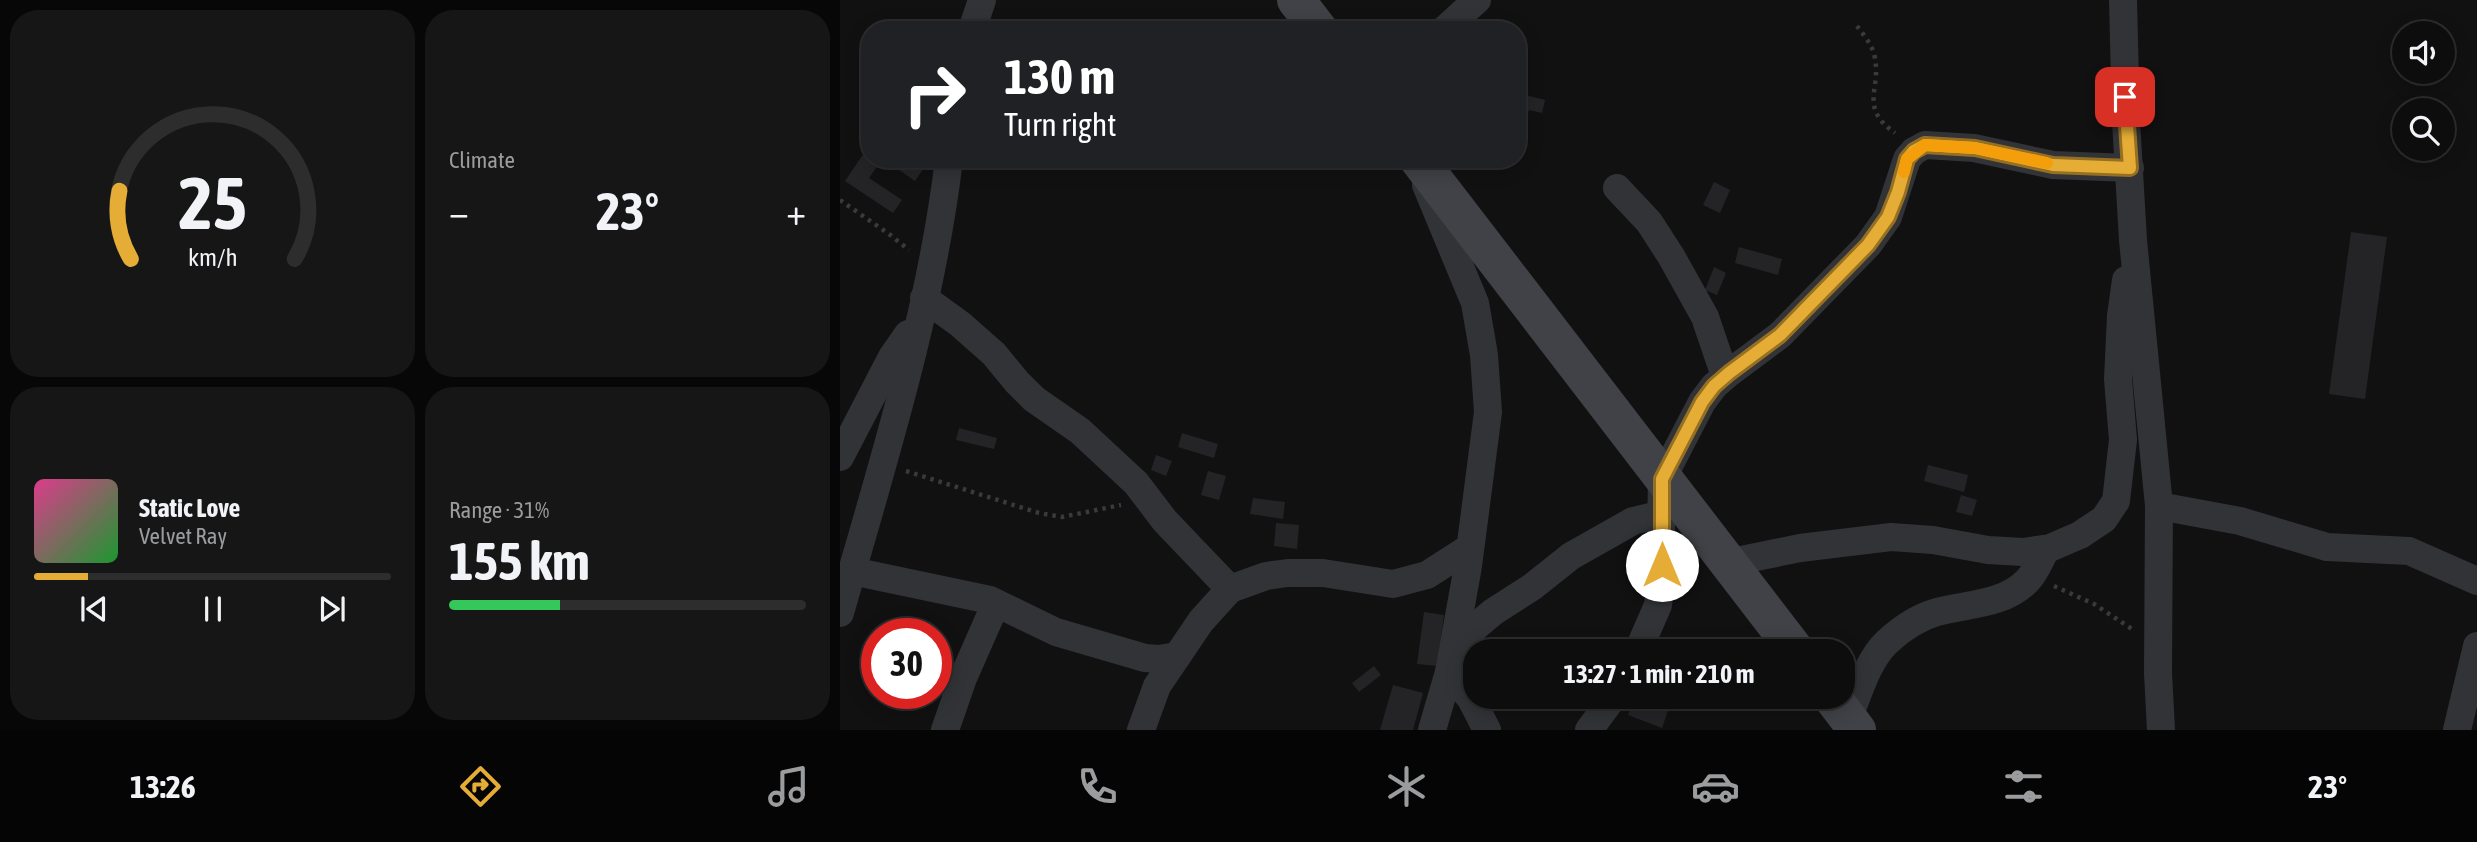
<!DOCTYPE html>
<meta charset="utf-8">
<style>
body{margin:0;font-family:"Asap Condensed",sans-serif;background:#161617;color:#f1f3f6;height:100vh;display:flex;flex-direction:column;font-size:26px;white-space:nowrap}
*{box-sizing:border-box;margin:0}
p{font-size:23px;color:#9a9c9e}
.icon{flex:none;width:38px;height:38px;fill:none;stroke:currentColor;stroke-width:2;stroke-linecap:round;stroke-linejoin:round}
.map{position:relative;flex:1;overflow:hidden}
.details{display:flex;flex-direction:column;gap:10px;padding:10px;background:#070708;width:840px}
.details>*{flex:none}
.hud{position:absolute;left:21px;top:21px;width:665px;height:147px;border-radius:28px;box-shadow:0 4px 18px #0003,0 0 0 2px #2d2d2e;background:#202124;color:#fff;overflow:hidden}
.buttons{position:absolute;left:1552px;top:21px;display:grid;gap:14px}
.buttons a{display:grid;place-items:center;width:63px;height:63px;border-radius:50%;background:#0d0d0e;box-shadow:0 4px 18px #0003,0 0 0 2px #2d2d2e;font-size:35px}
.speed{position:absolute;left:21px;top:618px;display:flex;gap:14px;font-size:35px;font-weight:700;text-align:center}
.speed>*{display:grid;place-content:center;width:91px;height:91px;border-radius:50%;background:#0d0d0e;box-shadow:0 4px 18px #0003,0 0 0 2px #2d2d2e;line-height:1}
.speed .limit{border:10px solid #d22;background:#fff;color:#111}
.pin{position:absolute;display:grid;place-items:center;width:60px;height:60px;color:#fff;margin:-30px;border-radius:14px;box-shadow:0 4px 10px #0006}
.me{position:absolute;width:77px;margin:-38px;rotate:0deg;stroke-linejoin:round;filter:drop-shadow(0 0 5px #0008)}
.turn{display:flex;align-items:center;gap:24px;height:147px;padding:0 28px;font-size:32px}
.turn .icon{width:91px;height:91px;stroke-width:2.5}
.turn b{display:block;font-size:49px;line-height:60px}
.big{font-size:52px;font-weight:700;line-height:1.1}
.details .card{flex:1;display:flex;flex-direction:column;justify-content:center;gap:10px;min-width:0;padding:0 24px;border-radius:28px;background:#161617}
.details .dial{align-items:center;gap:0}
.dial svg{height:182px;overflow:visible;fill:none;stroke:#2d2d2e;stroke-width:7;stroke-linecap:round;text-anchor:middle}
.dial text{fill:#f1f3f6;stroke:none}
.song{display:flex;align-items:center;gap:21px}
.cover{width:84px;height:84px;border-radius:10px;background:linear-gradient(135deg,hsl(330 70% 55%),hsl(130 70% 35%))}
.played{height:7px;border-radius:4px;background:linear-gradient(90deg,#e5ad36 15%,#2d2d2e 15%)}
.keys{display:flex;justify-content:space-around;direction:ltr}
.heat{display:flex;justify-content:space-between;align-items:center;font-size:38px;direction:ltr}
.charge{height:10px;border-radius:5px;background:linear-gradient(90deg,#34c759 31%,#2d2d2e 0)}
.details .tiles{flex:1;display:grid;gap:10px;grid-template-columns:repeat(2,1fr)}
.trip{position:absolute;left:623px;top:639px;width:392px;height:70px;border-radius:28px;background:#0d0d0e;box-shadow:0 4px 18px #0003,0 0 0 2px #2d2d2e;font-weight:700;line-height:70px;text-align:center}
.dock{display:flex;height:112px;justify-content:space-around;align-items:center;background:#050506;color:#9a9c9e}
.dock .icon{width:49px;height:49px}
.dock .selected{color:#e5ad36}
.dock b{font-size:32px;color:#f1f3f6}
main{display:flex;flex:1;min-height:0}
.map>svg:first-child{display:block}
.building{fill:#242426}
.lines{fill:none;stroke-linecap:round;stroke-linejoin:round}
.path{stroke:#383a3e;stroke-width:4.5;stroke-dasharray:3.5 5;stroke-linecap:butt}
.street{stroke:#323337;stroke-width:28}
.secondary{stroke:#404247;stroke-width:38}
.route-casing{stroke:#957023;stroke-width:18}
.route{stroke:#e5ad36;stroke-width:12}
.slow{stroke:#f59e0b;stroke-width:12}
</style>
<main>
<section class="details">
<div class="tiles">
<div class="card dial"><svg viewBox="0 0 100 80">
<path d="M14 69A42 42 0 1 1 86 69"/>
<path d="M14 69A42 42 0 0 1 9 39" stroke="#e5ad36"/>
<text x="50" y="56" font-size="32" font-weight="700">25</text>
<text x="50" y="72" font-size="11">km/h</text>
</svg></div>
<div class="card"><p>Climate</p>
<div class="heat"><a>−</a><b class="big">23°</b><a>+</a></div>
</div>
<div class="card">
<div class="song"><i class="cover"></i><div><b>Static Love</b><p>Velvet Ray</p></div></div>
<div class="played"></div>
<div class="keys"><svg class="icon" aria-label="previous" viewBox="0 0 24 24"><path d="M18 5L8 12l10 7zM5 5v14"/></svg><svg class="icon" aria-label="pause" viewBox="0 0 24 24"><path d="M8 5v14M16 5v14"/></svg><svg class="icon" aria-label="next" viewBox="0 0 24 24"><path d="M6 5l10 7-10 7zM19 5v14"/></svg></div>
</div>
<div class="card"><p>Range · 31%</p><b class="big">155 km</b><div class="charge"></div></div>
</div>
</section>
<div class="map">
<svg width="1637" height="730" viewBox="0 0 1637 730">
<rect width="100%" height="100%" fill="#111112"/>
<g class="building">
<polygon points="677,93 705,100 702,113 689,110 684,129 677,128"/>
<polygon points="30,144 30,159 42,159 29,178 62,200 53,213 5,181"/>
<polygon points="43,159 74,159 85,166 75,181"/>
<polygon points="874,182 890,190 880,213 863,205"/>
<polygon points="1511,232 1547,237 1525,399 1489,394"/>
<polygon points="899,247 942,259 938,275 895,263"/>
<polygon points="874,267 886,273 877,295 865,290"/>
<polygon points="119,428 157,438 154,449 116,440"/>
<polygon points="342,433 378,444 374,458 338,447"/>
<polygon points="316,455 332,461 326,476 311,470"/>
<polygon points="1088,465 1128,475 1124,492 1084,481"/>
<polygon points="368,471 386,476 379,500 361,495"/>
<polygon points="1121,495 1137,500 1132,516 1116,512"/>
<polygon points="413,498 445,502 443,519 410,514"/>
<polygon points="436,523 459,525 457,549 434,546"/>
<polygon points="584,612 604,615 597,666 577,664"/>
<polygon points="534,666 541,675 519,692 512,683"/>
<polygon points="553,685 583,693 573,730 540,730"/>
<polygon points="795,696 833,696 822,728 788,715"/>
</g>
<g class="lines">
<g class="path">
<path d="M 1017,26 C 1023,34 1031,43 1034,54 C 1043,89 1017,106 1055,133"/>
<polyline points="0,200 49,234 69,250"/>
<polyline points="66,471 199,513 222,517 281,505"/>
<polyline points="1214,586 1254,604 1292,629"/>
</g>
<g class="street">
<polyline points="1283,0 1286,121 1293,240 1319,506 1318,673 1321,730"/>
<polyline points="132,30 142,0"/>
<polyline points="604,30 637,0"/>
<polyline points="586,185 635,303 644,355 648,412 628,566 609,672 592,730"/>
<polyline points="777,188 809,222 831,256 865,317 885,376"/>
<polyline points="84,298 120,324 154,354 177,382 194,399 240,431 296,483 325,521 390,589"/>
<polyline points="0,457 52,357 68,334"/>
<polyline points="1319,506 1400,521 1487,547 1569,551 1637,581"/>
<polyline points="887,563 960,548 1051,537 1093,540 1148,550 1183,552 1210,548 1240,535 1264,519 1276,501 1283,440 1278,379 1281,316 1286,280"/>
<polyline points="12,571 150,600 216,632 305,658 319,659 337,656"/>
<path d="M 0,613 C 42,465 91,312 109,159"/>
<polyline points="614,645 653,612 692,587 731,556 793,521 822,514"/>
<polyline points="798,651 818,605 820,589 822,479 862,402 874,386 889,373 940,335 1028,245 1048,217 1067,159 1074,151 1085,145 1134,148 1213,165 1290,168"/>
<polyline points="609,672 631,699 647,730"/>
<path d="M 1008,719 C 1018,695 1027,661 1047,642 C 1060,630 1079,617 1097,612 C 1126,604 1164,605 1187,581 C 1196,572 1200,560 1206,549"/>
<polyline points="105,730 123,678 156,603"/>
<polyline points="301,730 317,686 361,621 390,589 426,576 448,573 483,573 553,584 587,575 629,548"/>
<polyline points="749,730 774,696"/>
<polyline points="1617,730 1637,646"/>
</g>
<g class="secondary">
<polyline points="456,0 479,30"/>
<polyline points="578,159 956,651"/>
<polyline points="991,696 1017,730"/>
</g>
</g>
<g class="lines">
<g class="route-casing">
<polyline id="route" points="822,565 822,479 862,402 874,386 889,373 940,335 1028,245 1048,217 1058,192 1067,159 1074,151 1085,145 1135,148 1213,165 1290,168 1285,97"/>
</g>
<use href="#route" class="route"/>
<polyline class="slow" points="1064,172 1067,159 1085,145 1135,148 1207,163"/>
</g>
</svg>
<div class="buttons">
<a><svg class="icon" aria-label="sound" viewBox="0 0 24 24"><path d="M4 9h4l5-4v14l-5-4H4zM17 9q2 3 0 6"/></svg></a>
<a><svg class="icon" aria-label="search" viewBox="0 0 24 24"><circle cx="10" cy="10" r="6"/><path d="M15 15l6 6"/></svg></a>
</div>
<div class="speed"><div class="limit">30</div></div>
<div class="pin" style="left:1285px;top:97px;background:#d93025"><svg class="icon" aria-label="arrive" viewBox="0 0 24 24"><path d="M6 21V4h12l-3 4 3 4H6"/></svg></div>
<svg class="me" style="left:822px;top:565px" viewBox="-20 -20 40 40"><circle r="19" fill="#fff"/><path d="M0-13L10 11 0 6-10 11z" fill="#e5ad36"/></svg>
<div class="trip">13:27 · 1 min · 210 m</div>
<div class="hud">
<div class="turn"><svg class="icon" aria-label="right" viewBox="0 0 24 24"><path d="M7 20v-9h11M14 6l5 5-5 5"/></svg><div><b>130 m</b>Turn right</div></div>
</div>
</div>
</main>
<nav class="dock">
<b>13:26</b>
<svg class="icon selected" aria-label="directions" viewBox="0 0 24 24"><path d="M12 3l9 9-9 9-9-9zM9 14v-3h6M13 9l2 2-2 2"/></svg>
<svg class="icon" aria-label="music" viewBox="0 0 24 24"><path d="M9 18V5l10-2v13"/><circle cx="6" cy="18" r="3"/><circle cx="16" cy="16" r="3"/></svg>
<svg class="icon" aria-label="phone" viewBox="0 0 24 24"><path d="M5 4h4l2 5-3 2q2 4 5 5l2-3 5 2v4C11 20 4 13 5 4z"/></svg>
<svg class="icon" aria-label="climate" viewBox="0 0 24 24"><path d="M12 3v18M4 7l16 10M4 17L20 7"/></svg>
<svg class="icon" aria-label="car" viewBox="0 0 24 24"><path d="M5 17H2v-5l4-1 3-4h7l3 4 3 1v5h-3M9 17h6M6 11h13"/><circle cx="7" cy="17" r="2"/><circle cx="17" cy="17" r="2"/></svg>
<svg class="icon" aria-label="filters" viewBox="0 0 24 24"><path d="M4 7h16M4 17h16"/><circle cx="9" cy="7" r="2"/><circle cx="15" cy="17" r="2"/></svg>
<b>23°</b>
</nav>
